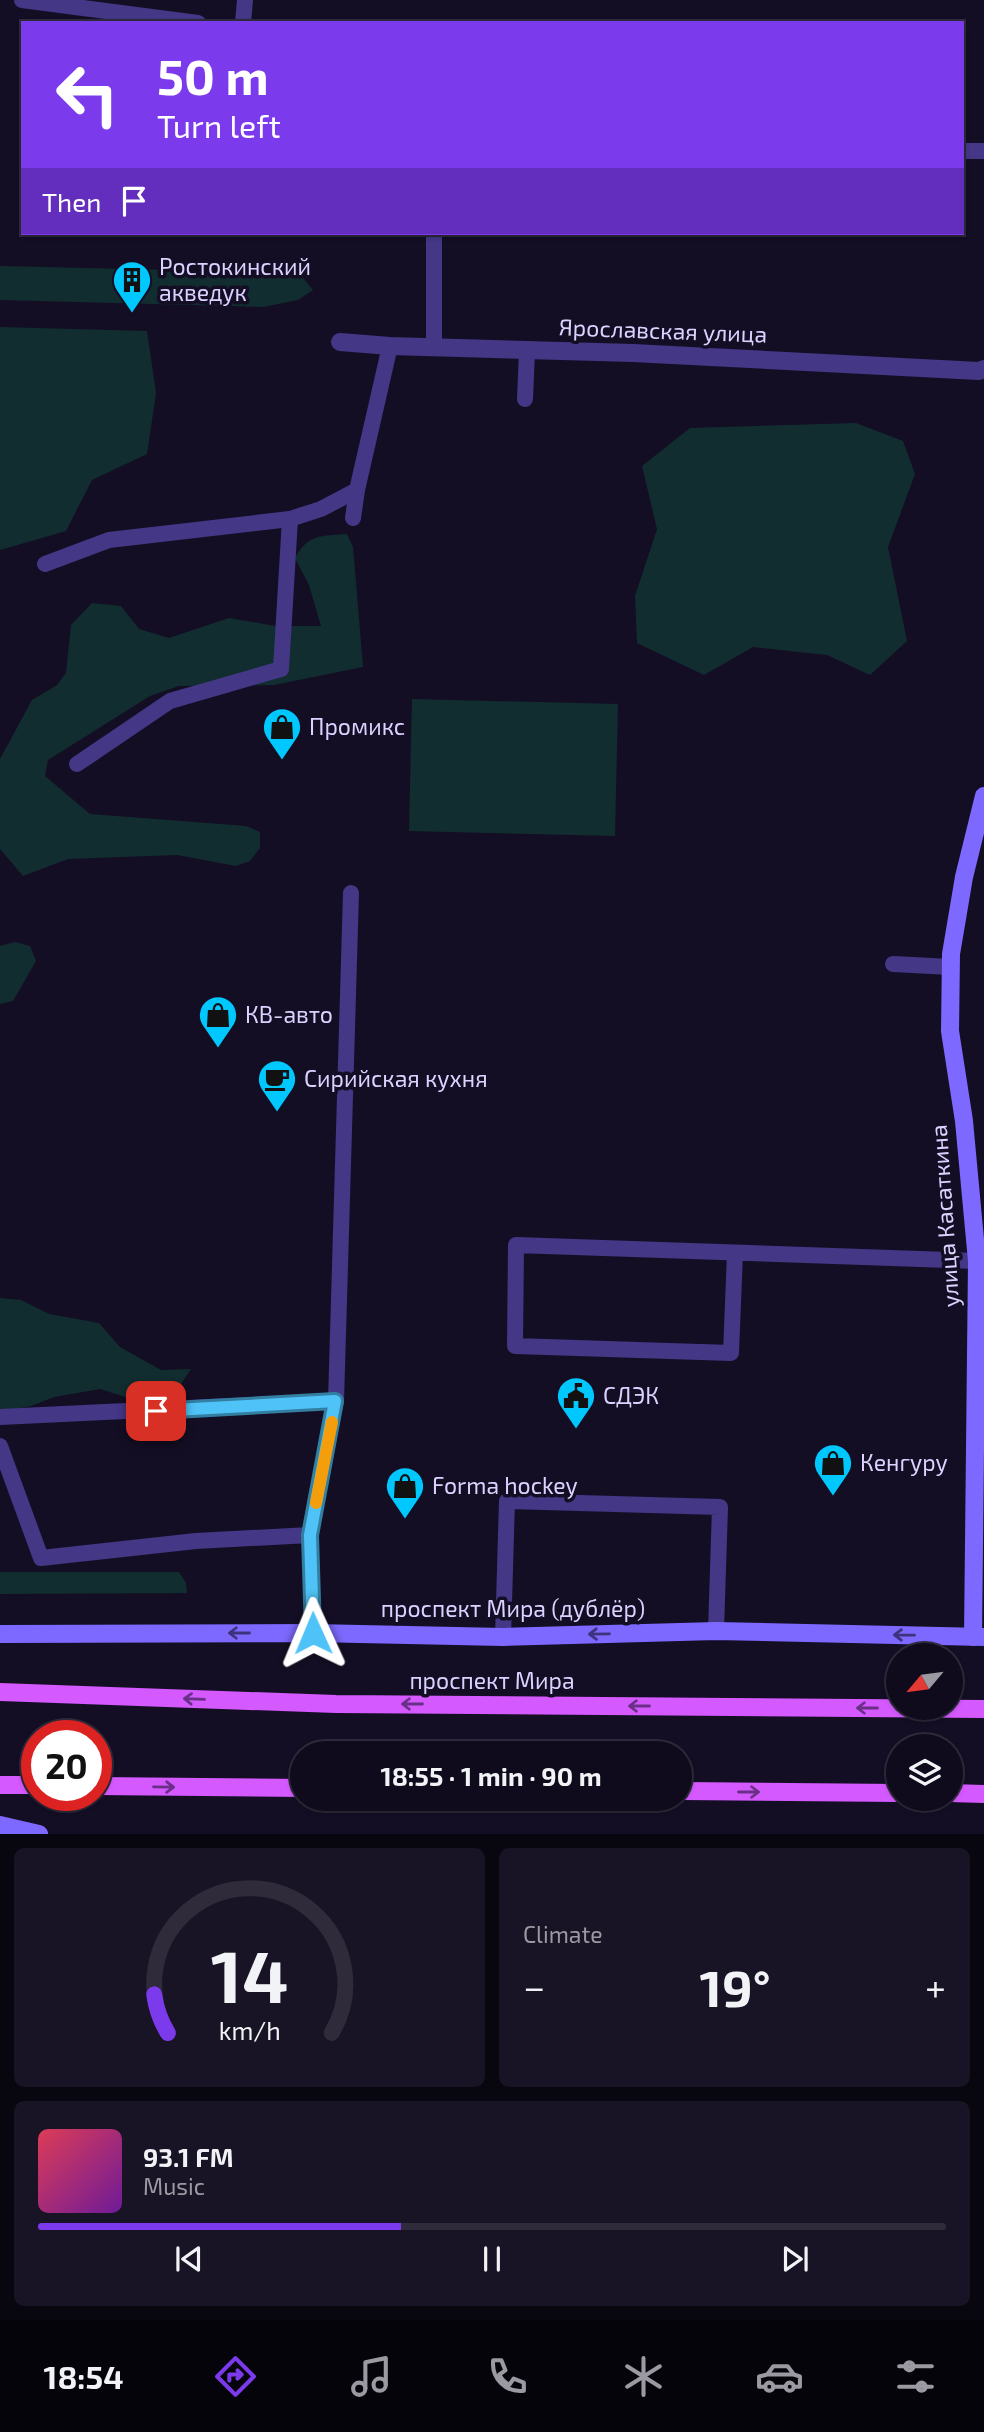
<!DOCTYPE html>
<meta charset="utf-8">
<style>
body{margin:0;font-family:"Exo 2",sans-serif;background:#181325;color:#f1f3f6;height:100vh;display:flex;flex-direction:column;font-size:26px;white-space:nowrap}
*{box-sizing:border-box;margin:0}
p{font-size:23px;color:#9b9aa3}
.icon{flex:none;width:38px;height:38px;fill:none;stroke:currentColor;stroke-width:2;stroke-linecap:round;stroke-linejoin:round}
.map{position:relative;height:1834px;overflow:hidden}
.sheet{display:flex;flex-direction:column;gap:14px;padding:14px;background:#08060f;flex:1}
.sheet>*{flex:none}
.guide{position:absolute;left:21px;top:21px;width:943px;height:214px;border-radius:0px;box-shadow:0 2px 5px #0004,0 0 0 2px #2f2b3b;background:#7c3aed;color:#fff;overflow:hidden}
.needle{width:46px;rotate:241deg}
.controls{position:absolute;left:886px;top:1643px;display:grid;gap:14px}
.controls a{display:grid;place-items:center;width:77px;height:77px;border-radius:50%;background:#0f0a1c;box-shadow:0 2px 5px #0004,0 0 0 2px #2f2b3b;font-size:35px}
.speed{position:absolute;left:21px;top:1720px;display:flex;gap:14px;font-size:35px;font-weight:700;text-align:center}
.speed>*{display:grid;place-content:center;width:91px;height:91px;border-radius:50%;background:#0f0a1c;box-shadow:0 2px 5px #0004,0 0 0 2px #2f2b3b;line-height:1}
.speed .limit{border:10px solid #d22;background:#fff;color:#111}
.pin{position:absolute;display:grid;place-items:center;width:60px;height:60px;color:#fff;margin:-30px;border-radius:14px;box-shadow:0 4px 10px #0006}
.me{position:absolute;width:77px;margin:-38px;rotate:359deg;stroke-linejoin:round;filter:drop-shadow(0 0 5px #0008)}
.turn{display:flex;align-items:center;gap:24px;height:147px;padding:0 21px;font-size:32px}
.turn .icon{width:91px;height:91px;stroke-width:2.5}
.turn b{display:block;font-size:49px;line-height:60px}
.then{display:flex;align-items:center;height:66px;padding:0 21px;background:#0003;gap:14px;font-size:26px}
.big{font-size:52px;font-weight:700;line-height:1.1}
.sheet .tile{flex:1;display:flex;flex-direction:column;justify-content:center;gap:10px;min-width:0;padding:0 24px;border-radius:10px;background:#181325}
.sheet .dial{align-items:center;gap:0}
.dial svg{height:182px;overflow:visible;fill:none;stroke:#2f2b3b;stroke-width:7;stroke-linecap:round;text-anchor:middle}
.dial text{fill:#f1f3f6;stroke:none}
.song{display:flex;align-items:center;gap:21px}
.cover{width:84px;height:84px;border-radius:10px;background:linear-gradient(135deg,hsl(350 70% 55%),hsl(280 70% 35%))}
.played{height:7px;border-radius:4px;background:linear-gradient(90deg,#7c3aed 40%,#2f2b3b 40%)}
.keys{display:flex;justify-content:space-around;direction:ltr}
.heat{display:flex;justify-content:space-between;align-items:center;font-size:38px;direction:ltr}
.sheet .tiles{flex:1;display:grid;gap:14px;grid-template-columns:1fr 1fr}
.tile:last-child{grid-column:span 2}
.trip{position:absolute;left:290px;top:1741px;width:402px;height:70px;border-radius:35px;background:#0f0a1c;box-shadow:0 2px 5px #0004,0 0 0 2px #2f2b3b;font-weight:700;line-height:70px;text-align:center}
.tabs{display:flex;height:112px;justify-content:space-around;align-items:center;background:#06040b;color:#9b9aa3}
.tabs .icon{width:49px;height:49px}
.tabs .current{color:#7c3aed}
.tabs b{font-size:32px;color:#f1f3f6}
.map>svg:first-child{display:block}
.green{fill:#112d2f}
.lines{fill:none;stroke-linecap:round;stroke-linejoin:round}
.lane{stroke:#433786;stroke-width:16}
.street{stroke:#433786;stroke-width:18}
.secondary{stroke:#7d69ff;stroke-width:18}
.primary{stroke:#d459ff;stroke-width:18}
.oneway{stroke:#3e327c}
.oneway2{stroke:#6a3087}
.route-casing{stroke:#337fa1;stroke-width:18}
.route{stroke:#4fc3f7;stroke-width:12}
.slow{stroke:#f59e0b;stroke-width:12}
.labels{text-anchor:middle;stroke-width:7;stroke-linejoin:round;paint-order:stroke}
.poi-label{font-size:23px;fill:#dcd2ff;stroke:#140e25;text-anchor:start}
.street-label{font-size:23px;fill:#dcd2ff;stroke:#140e25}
</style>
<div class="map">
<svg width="984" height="1834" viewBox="0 0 984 1834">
<rect width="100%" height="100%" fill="#140e25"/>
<g class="green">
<polygon points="0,266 299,273 313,290 298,300 263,307 0,300"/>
<polygon points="0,327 147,331 156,393 147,454 92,480 66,531 0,550"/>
<polygon points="856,423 903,441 915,474 888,547 907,641 870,675 827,655 753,647 704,675 637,643 635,596 657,529 642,466 690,428"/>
<path d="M 347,534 L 353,547 L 363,667 L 274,685 L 179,686 L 150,696 L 48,760 L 45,776 L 90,814 L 246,826 L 260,832 L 260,848 L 250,861 L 236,866 L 177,855 L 68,859 L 23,876 L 0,849 L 0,759 L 32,700 L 57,685 L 66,673 L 71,625 L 92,603 L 121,606 L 139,629 L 169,638 L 229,618 L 275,626 L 321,626 L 309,585 L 295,558 C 308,534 321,536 347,534 Z"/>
<polygon points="412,699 618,704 615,836 409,831"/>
<polygon points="15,942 30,946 36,961 13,1001 0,1004 0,946"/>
<polygon points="0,1298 21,1300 49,1314 99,1323 120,1347 161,1370 191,1369 164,1409 100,1389 54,1397 31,1406 0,1412"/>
<polygon points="0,1572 179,1572 186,1583 187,1593 0,1594"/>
</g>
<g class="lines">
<g class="lane">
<polyline points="22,0 198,23"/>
<polyline points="243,23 245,0"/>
<polyline points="962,151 984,151"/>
<polyline points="434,233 434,348"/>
<polyline points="525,399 527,351"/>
<polyline points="353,518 357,490"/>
<polyline points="45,564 109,540 290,519 321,509 357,490 390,346"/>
<polyline points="77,764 170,701 281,669 290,519"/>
<polyline points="893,964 951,967"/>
<polyline points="735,1253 731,1353 515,1346 516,1245 977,1261"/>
<polyline points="0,1417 336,1401"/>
<polyline points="0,1446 41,1558 196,1541 310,1535"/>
<polyline points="313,1633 310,1535 336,1401 351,893"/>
<polyline points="503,1637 507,1501 720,1507 716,1631"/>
</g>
<polyline class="street" points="340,342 390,346 633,353 979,371 984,369"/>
<g class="secondary">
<polyline points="0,1634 313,1633 503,1637 716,1631 984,1637"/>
<polyline points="973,1637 977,1261 964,1121 950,1031 951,954 964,877 984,796"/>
<polyline points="0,1825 39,1834"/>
</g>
<g class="primary">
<polyline points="0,1692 336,1704 984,1709"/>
<polyline points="0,1785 37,1785"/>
<polyline points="96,1786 303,1788"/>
<polyline points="681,1791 898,1793"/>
<polyline points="950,1793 984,1794"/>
</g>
</g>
<defs><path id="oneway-shaft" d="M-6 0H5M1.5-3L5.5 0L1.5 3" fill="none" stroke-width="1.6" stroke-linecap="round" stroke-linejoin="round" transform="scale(1.75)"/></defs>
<g class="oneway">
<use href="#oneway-shaft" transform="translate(239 1633) rotate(180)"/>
<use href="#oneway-shaft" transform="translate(599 1634) rotate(179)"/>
<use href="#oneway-shaft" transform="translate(904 1635) rotate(-179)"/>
</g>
<g class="oneway2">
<use href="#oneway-shaft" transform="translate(194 1699) rotate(-178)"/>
<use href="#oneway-shaft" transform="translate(412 1704) rotate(-180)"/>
<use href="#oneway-shaft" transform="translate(639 1706) rotate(-180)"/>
<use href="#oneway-shaft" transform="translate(867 1708) rotate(-180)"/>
<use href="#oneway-shaft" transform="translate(164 1787) rotate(1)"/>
<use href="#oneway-shaft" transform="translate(749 1792)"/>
</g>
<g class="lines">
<g class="route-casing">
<polyline id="route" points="156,1411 335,1401 310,1535 313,1633"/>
</g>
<use href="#route" class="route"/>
<polyline class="slow" points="316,1503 332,1422"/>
</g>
<defs>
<g id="building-pin" transform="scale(2.0125)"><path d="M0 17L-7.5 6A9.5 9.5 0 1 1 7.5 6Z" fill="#00c7fd" stroke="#140e25"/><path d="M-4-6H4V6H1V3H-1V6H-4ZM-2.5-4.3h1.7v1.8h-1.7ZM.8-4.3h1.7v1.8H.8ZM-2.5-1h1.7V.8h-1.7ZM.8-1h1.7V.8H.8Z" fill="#111"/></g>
<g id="shop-pin" transform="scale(2.0125)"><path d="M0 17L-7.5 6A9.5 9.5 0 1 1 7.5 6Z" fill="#00c7fd" stroke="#140e25"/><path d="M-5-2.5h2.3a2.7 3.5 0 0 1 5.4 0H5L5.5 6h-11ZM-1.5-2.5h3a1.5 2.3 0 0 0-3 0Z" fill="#111"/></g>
<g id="cafe-pin" transform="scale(2.0125)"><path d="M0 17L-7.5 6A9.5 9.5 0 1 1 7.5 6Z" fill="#00c7fd" stroke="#140e25"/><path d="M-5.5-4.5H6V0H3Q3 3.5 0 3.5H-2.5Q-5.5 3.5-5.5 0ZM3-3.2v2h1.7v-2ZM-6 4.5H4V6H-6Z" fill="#111"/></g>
<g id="civic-pin" transform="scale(2.0125)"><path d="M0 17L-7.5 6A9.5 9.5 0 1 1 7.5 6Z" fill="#00c7fd" stroke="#140e25"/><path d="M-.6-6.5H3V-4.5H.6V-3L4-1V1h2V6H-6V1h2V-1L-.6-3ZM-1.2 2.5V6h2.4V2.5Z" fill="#111"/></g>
</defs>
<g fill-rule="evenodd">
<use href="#building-pin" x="132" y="280"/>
<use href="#shop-pin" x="282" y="727"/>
<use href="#shop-pin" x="218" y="1015"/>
<use href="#cafe-pin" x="277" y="1079"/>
<use href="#civic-pin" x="576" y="1396"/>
<use href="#shop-pin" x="833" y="1463"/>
<use href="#shop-pin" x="405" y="1486"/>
</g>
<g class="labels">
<g class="poi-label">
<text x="159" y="275">Ростокинский<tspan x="159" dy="26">акведук</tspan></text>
<text x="309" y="735">Промикс</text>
<text x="245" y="1023">КВ-авто</text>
<text x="304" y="1087">Сирийская кухня</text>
<text x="603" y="1404">СДЭК</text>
<text x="860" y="1471">Кенгуру</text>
<text x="432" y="1494">Forma hockey</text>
</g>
<g class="street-label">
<text transform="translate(663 331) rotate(2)" y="8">Ярославская улица</text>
<text transform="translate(945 1216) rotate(-94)" y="8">улица Касаткина</text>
<text x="513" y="1617">проспект Мира (дублёр)</text>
<text x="492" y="1689">проспект Мира</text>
</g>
</g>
</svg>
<div class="controls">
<a><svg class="needle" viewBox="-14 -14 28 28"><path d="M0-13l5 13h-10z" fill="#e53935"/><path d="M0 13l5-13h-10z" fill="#9b9aa3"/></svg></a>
<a><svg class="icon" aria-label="layers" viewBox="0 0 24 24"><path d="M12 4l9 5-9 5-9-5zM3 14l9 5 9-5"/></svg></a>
</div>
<div class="speed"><div class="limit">20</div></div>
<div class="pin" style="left:156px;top:1411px;background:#d93025"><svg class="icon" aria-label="arrive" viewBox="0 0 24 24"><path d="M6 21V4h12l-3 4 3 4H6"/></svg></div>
<svg class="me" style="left:313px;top:1633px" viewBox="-20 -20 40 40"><path d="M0-17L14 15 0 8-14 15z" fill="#4fc3f7" stroke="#fff" stroke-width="4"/></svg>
<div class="trip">18:55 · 1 min · 90 m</div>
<div class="guide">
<div class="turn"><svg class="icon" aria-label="left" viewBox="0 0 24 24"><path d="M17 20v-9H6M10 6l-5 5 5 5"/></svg><div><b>50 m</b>Turn left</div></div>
<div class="then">Then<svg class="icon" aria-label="arrive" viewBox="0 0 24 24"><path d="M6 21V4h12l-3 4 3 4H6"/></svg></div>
</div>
</div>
<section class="sheet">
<div class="tiles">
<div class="tile dial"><svg viewBox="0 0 100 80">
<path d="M14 69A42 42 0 1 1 86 69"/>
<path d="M14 69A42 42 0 0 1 8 52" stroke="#7c3aed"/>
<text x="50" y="56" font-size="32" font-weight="700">14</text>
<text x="50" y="72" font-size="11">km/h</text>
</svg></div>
<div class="tile"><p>Climate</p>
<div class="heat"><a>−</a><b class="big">19°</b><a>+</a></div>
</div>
<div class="tile">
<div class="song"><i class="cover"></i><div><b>93.1 FM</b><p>Music</p></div></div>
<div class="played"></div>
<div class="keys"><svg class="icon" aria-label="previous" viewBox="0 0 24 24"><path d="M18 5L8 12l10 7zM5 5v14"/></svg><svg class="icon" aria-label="pause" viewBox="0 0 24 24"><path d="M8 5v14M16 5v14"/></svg><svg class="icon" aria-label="next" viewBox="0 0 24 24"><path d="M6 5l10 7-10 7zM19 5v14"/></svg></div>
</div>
</div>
</section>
<nav class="tabs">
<b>18:54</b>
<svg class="icon current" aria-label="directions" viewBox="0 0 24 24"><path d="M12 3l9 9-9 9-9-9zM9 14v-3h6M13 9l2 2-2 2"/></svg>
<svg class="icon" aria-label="music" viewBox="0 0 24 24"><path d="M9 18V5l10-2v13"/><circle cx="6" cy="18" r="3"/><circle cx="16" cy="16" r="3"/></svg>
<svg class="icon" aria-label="phone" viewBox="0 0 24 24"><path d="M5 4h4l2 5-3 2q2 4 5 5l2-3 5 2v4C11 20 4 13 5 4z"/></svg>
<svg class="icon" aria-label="climate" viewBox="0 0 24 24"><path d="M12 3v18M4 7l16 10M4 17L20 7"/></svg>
<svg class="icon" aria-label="car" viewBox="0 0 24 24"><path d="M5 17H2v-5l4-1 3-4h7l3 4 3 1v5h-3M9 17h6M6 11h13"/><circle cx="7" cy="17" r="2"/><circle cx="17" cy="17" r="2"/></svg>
<svg class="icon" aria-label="filters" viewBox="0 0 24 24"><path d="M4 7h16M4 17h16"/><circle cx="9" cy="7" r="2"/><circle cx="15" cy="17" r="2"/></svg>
</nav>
